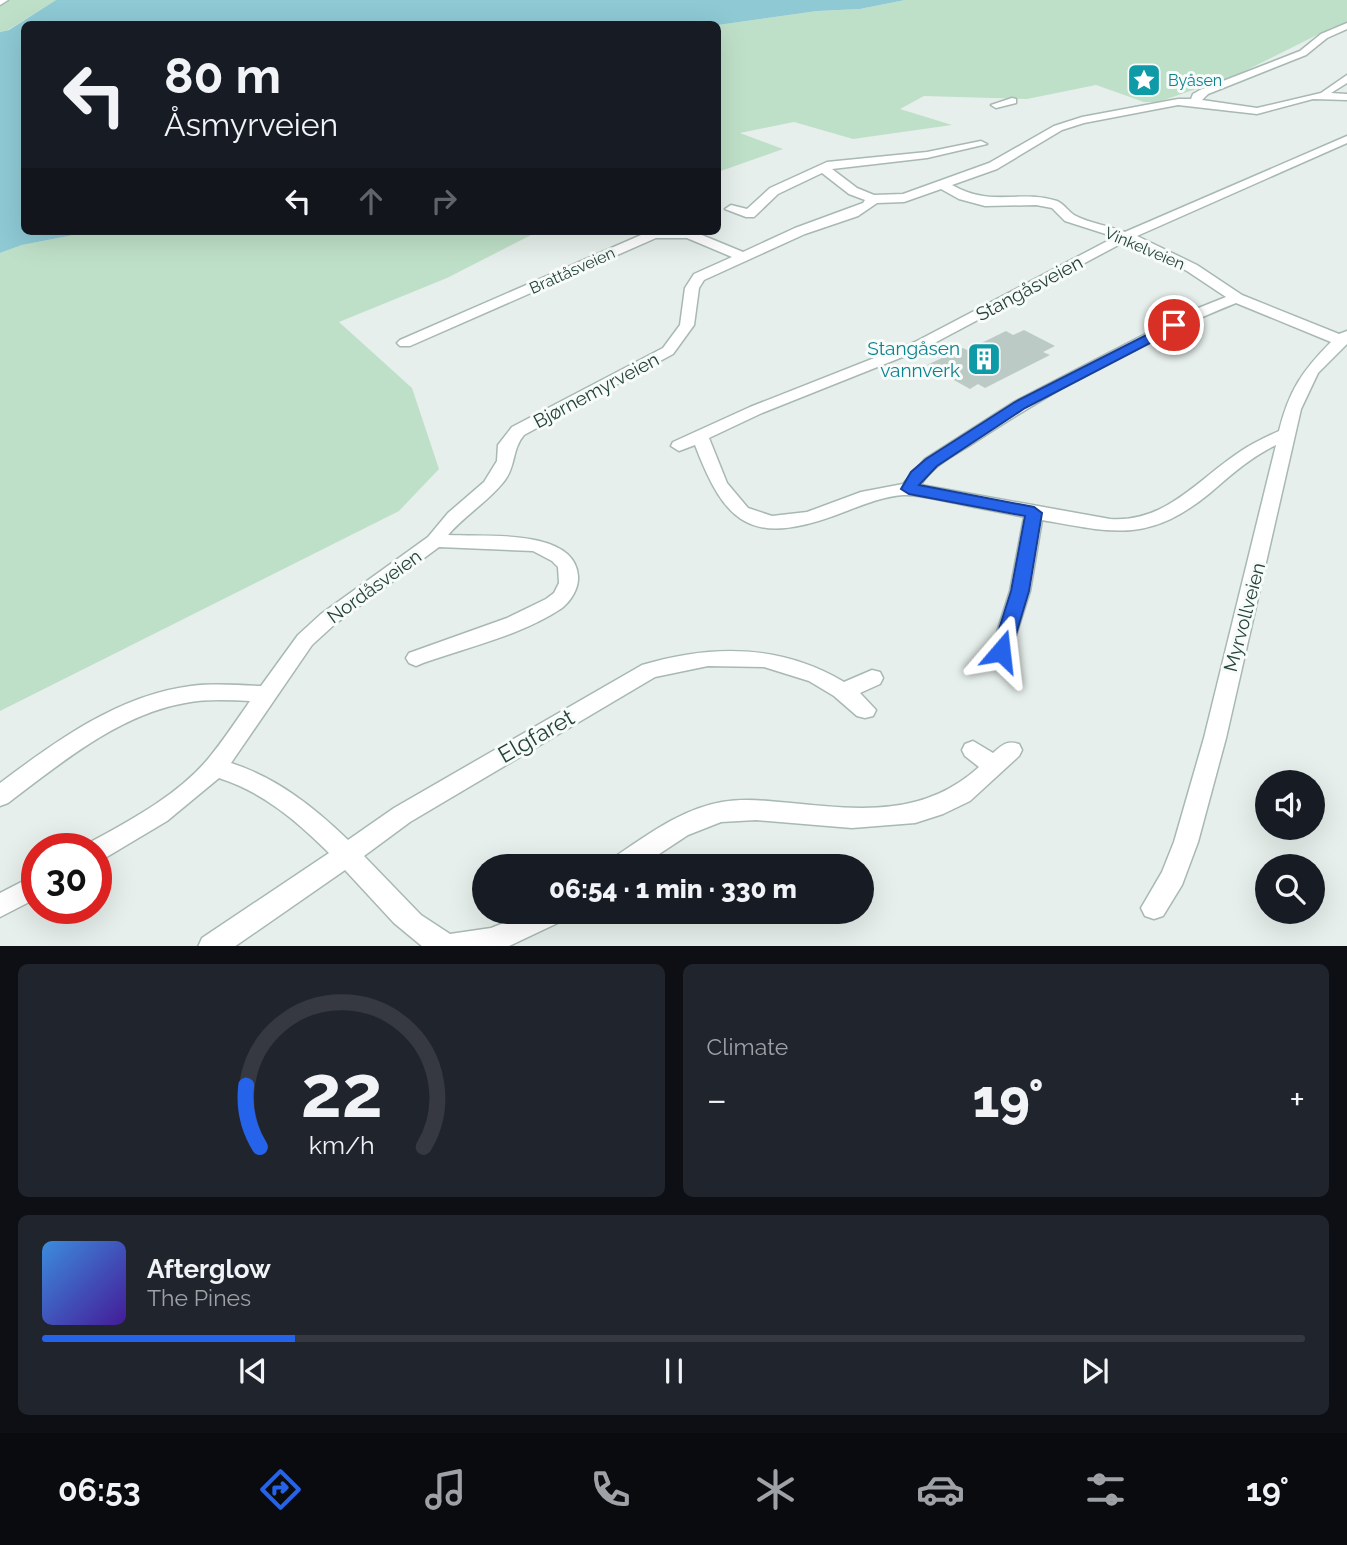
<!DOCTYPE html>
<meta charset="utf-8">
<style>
body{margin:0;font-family:Raleway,sans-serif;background:#20242c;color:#f1f3f6;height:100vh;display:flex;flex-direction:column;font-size:26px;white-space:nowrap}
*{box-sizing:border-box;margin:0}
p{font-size:23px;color:#9ea1a6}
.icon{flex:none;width:38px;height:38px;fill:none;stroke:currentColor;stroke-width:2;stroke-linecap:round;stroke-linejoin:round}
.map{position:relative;height:946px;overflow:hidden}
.details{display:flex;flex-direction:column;gap:18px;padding:18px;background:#0d0f14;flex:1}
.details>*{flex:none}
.top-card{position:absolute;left:21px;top:21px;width:700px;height:214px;border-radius:10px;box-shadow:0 7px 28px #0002;background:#171b24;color:#f1f3f6;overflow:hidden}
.tools{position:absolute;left:1255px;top:770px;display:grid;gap:14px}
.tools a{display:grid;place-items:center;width:70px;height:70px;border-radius:50%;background:#171b24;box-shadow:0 7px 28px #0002;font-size:35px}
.speed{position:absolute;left:21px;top:833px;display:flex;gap:14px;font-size:35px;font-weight:700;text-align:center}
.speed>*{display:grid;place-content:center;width:91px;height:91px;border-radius:50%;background:#171b24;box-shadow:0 7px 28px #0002;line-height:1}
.speed .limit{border:10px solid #d22;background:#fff;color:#111}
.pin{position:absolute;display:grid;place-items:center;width:60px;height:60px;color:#fff;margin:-30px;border:4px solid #fff;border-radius:50%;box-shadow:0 2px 7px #0007}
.me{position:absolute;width:77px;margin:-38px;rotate:17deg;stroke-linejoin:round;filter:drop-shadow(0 0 5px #0008)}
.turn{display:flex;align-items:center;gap:24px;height:147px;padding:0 28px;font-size:32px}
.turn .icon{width:91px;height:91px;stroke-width:2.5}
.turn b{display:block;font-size:49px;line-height:60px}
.lanes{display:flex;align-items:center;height:66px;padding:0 28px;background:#0003;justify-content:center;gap:35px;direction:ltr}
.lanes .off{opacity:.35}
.big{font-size:52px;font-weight:800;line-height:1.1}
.details .card{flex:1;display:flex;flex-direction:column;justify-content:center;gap:10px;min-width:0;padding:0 24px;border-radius:10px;background:#20242c}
.details .dial{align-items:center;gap:0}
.dial svg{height:182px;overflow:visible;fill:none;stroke:#363941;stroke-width:7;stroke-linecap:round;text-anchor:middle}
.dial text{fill:#f1f3f6;stroke:none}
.song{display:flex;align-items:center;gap:21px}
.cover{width:84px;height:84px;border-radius:10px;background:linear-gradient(135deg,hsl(210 70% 55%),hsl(260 70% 35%))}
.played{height:7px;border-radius:4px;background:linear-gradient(90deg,#2563eb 20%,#363941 20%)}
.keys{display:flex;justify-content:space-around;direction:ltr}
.heat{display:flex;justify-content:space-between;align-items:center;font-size:38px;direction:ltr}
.details .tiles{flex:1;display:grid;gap:18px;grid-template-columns:1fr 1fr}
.card:last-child{grid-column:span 2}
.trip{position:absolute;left:472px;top:854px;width:402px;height:70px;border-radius:35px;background:#171b24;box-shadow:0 7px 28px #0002;font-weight:800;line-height:70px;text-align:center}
.menu{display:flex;height:112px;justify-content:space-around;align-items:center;background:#090b0e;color:#9ea1a6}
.menu .icon{width:49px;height:49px}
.menu .current{color:#2563eb}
.menu b{font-size:32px;color:#f1f3f6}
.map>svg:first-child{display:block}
.green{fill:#bfe0c8}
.water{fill:#8ec9d4}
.building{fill:#bbcac4}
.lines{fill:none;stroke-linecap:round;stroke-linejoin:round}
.minor-casing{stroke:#a8b8b2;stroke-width:3}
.secondary-casing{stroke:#a4bbb3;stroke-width:3}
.minor{fill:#fff;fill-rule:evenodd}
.secondary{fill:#fff;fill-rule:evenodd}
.route{fill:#2563eb;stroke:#184099;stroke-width:2}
.labels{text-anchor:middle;stroke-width:6;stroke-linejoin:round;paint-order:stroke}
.far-culture-label{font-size:16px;fill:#0d838f;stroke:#f7fbf9;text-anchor:start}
.far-street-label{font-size:16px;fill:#24423a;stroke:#f7fbf9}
.street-label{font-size:19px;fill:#24423a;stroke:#f7fbf9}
.culture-label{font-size:19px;fill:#0d838f;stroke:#f7fbf9;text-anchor:end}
.near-street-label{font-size:23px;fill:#24423a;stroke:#f7fbf9}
</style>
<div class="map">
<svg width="1347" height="947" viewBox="0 0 1347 947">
<rect width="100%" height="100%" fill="#e6efeb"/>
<g class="green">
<polygon points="0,0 56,0 8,30 0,32"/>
<polygon points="905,0 1347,0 1347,24 1333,27 1237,75 1158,102 1144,102 1096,85 1027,99 924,96 900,109 952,125 853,139 794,122 740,133 783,149 718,172 718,25 817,11 860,9"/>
<polygon points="94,231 539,231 447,278 339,322 412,388 439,469 399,511 0,711 0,253 22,245"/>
</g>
<polygon class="water" points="56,0 905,0 860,9 817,11 718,25 24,24 24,231 94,231 22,245 0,253 0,32 9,30"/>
<polygon class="building" points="1024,330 1055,346 1043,352 1050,355 985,388 978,384 970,389 927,365 963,348 967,350 1006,331 1013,335"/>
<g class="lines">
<g class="minor-casing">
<g id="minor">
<path d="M 1347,23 L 1347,29 L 1327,38 L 1306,55 L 1208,94 L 1202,100 L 1257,108 L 1321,93 L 1347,75 L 1347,83 L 1331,93 L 1347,94 L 1347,100 L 1313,99 L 1257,114 L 1178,105 L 1084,123 L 1062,130 L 997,169 L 952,185 C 993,208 1018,189 1057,201 C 1064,204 1068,211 1074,215 C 1088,223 1110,226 1125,232 L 1347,136 L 1347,143 L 1137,236 L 1197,265 L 1242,295 L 1339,334 L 1347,331 L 1347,344 L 1318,373 L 1301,409 L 1226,738 L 1198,842 L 1182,885 L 1163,916 L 1154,919 L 1145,916 L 1141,908 L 1162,872 L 1174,842 L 1204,738 L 1276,445 C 1251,457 1231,475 1210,493 C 1149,543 1114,533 1042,520 L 1030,591 L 1011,651 L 1008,656 L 1001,659 L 994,656 L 991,651 L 1010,591 L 1024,517 C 1001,512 978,508 956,503 C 938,500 920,494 903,495 C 879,497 858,507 836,515 C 751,546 725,524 695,445 L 679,451 L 671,446 L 673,442 L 750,407 L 915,342 L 1115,237 L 1065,221 L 1052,208 L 1036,205 L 985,206 L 959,199 L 941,189 L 904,202 L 877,203 L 858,216 L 805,234 L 704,280 L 699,288 L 694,325 L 673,354 L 524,435 C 512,449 516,465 505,480 C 489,501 465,515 448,535 C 483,537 575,528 578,576 C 579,588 571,601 562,608 C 522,635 468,647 423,663 L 416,666 L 409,663 L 406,658 L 409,653 L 507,618 L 546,599 L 554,593 L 559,583 L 558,567 L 552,561 L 533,551 L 439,547 L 335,624 L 312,645 L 231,763 C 277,778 313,806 348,840 L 394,808 L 642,665 C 712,644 780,644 844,682 L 872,670 L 880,672 L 883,678 L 880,684 L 860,693 L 876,710 L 873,716 L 865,718 L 857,716 L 834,696 L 809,681 L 764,667 L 708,666 L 655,677 L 410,822 L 364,856 L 421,915 L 450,934 L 491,928 L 531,912 L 568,912 L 564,920 L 507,947 L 423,947 L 394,923 L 345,870 L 234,947 L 198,947 L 202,938 L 329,853 C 297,821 263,792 219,778 L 167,821 L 105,858 L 96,861 L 96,849 L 85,849 L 87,844 C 129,821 177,796 208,759 C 223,741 236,721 250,701 C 228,700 206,699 185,703 C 118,715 61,763 8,803 L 0,806 L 0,783 C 56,741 119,695 191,686 C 214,683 238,685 261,686 L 298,635 L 321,614 L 428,537 L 448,513 L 484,482 L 497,461 L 498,445 L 512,427 L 663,348 L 680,325 L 685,288 L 694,274 L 732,257 L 687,238 L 656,238 L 410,346 L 400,346 L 397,343 L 400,340 L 648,232 L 692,231 L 743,252 L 795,228 L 863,203 L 865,200 L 849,194 L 822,173 L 778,194 L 754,217 L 746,217 L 725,209 L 731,205 L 747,209 L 770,188 L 827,162 L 927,152 L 981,141 L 987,144 L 927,158 L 832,169 L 857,188 L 874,195 L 903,194 L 989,163 L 1054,126 L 1082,117 L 1178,99 L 1191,99 L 1193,94 L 1200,90 L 1300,51 L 1321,34 ZM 1126,241 L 1187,271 L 1226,297 L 1186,313 L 1014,402 L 925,459 L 903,484 L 861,492 L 807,512 L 772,516 L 748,508 L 727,483 L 709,438 L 762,413 L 925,348 ZM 1236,303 L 1331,342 C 1302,371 1289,391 1279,431 C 1266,437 1253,443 1241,451 C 1198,479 1166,523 1110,519 L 921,485 C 932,465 957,454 975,442 C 1055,389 1148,338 1236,303 Z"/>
<polygon points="1012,98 1016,99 1016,103 996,108 991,105"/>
<path d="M 973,741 L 993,753 C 1002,745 1007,740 1019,744 L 1022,750 L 1019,756 L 970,801 L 943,814 L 915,823 L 852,828 L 756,820 L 721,822 L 688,835 L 641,866 L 610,866 L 613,858 C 646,836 681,809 722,802 C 745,798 768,801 791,803 C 860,810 924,817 979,767 L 965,756 L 962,750 L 965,744 Z"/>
<polygon points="37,874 37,898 0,917 0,893"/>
</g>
</g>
<g class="secondary-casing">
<polygon id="secondary" points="0,0 8,0 0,5"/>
</g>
<use href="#minor" class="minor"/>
<use href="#secondary" class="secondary"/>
</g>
<polygon class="route" points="1174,321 1181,325 1179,328 1025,408 937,466 919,485 1034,507 1042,513 1029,591 1011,651 1008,656 995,656 992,651 1011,591 1025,516 909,494 901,489 911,472 926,459 1015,402"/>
<defs>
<g id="sight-square" transform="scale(1.75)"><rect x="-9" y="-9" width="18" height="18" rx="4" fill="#0f9aa8" stroke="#f7fbf9"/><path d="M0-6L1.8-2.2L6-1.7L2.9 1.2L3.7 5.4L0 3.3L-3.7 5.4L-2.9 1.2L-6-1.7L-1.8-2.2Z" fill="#fff"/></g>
<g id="building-square" transform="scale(1.75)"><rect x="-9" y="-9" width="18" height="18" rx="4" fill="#0f9aa8" stroke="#f7fbf9"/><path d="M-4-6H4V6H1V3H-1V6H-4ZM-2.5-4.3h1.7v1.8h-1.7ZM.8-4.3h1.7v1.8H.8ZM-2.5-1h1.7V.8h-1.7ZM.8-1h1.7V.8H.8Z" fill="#fff"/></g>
</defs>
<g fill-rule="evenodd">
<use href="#sight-square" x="1144" y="80"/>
<use href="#building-square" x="984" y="359"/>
</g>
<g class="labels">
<g class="far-culture-label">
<text x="1168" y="86">Byåsen</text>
</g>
<g class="far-street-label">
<text transform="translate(1145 248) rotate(23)" y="6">Vinkelveien</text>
<text transform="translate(572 270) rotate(-24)" y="6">Brattåsveien</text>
</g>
<g class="street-label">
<text transform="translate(1029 288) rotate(-28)" y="7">Stangåsveien</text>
<text transform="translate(596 390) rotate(-28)" y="7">Bjørnemyrveien</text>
<text transform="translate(374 586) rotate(-36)" y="7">Nordåsveien</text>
<text transform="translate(1244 617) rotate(-75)" y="7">Myrvollveien</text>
</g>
<g class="culture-label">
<text x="960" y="355">Stangåsen<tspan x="960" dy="22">vannverk</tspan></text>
</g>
<g class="near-street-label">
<text transform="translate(536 736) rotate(-30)" y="8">Elgfaret</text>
</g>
</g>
</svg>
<div class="tools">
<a><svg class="icon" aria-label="sound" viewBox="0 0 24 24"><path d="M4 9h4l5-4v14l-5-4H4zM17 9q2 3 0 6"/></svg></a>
<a><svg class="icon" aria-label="search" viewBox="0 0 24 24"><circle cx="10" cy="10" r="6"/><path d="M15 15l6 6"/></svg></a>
</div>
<div class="speed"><div class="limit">30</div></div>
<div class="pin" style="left:1174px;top:325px;background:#d93025"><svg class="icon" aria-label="arrive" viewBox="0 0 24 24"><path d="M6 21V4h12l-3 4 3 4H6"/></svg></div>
<svg class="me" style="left:1001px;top:651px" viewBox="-20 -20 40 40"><path d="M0-17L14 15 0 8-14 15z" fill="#2563eb" stroke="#fff" stroke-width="4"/></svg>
<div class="trip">06:54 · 1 min · 330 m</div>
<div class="top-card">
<div class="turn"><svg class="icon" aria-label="left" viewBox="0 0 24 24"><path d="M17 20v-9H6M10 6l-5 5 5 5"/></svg><div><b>80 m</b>Åsmyrveien</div></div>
<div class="lanes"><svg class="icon" aria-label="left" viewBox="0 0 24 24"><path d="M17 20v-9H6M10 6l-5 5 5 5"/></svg><svg class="icon off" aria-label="ahead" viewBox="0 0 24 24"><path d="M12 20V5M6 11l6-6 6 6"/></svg><svg class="icon off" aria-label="right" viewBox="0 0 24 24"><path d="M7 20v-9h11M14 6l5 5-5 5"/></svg></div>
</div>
</div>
<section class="details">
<div class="tiles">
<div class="card dial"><svg viewBox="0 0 100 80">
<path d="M14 69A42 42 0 1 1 86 69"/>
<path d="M14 69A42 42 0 0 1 8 42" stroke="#2563eb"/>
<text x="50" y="56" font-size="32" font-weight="700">22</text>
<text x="50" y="72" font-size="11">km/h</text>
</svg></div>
<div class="card"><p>Climate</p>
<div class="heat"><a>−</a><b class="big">19°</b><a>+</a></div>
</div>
<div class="card">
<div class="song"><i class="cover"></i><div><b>Afterglow</b><p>The Pines</p></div></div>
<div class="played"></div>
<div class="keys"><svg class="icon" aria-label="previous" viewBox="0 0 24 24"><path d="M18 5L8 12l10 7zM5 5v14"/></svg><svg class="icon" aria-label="pause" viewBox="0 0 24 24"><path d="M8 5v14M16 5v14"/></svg><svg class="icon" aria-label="next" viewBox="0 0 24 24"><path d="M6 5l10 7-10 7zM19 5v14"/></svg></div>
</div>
</div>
</section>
<nav class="menu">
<b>06:53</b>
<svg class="icon current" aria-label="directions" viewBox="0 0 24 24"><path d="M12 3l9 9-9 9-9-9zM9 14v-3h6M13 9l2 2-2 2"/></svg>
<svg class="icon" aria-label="music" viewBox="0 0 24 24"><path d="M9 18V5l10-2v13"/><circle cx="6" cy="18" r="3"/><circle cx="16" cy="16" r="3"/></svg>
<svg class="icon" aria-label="phone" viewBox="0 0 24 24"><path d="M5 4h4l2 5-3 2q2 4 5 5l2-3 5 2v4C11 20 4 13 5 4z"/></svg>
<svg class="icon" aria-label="climate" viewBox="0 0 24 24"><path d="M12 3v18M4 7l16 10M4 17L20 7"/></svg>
<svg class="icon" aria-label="car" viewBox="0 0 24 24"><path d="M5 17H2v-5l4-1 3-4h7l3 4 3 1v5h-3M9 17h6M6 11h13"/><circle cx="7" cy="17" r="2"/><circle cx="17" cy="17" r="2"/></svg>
<svg class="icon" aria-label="filters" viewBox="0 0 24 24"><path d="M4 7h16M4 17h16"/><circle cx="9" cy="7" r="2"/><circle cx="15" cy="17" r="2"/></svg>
<b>19°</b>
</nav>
